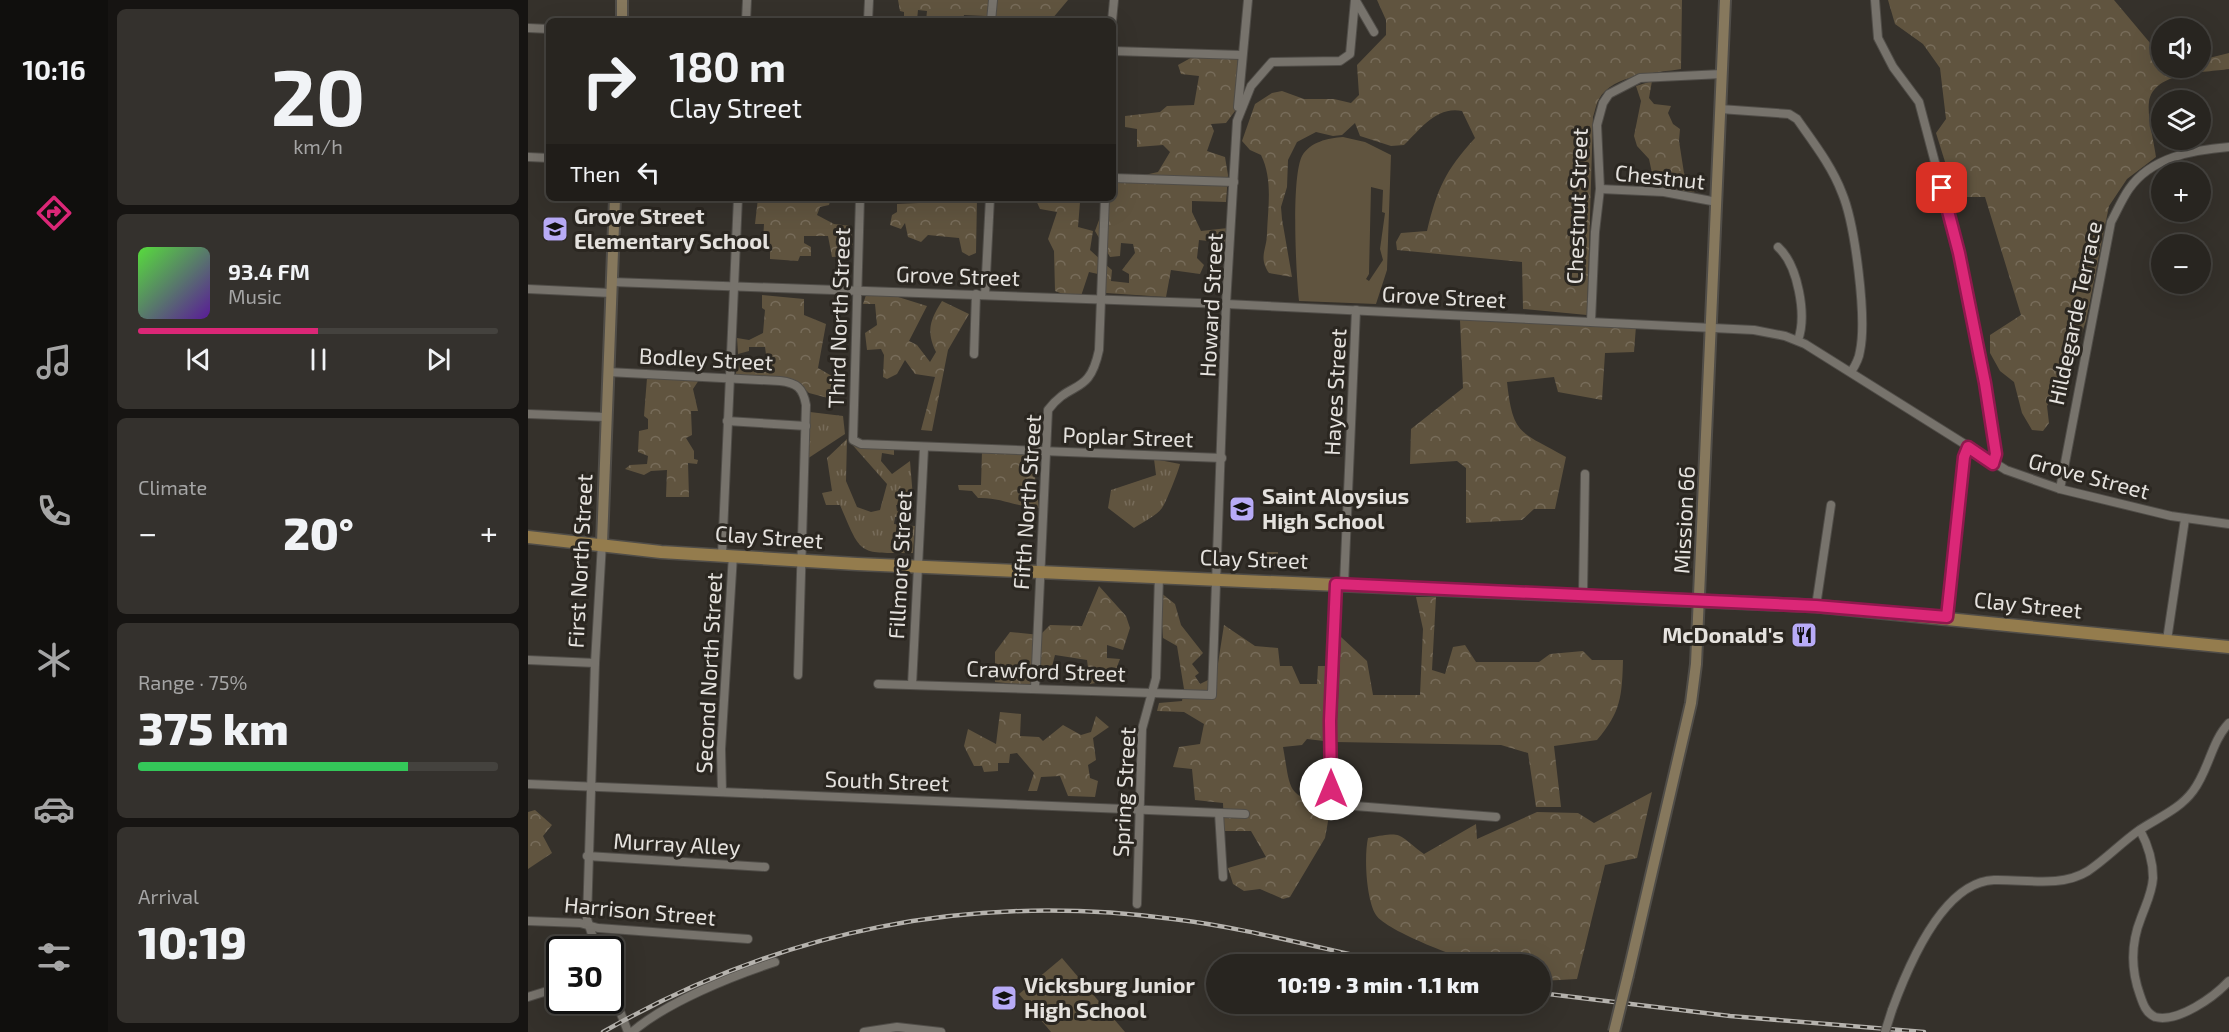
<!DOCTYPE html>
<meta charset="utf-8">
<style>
body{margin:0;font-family:"Exo 2",sans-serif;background:#34312d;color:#f1f3f6;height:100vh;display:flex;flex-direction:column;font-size:22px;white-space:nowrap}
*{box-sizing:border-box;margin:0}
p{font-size:20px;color:#a5a5a5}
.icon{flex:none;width:33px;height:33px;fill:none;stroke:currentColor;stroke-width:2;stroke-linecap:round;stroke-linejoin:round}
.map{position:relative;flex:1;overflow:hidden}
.sheet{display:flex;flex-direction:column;gap:9px;padding:9px;background:#161412;width:420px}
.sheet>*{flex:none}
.top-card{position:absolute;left:18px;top:18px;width:570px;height:183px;border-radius:9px;box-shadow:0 6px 24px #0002,0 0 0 2px #44423e;background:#282520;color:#f1f3f6;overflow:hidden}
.fabs{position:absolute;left:1623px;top:18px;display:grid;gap:12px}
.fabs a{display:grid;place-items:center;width:60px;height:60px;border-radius:50%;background:#282520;box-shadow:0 6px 24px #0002,0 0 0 2px #44423e;font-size:30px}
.speed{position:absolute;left:18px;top:936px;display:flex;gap:12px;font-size:30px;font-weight:700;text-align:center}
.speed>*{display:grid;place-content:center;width:78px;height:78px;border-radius:50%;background:#282520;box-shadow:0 6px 24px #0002,0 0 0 2px #44423e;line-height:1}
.speed .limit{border:3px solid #111;border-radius:9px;background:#fff;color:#111}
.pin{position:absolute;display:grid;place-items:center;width:51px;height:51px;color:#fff;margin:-26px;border-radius:12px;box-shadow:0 3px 9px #0006}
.me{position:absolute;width:66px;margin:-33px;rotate:0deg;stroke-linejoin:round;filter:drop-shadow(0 0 4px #0008)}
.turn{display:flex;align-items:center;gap:21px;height:126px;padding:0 24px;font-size:27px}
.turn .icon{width:78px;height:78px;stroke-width:2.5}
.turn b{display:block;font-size:42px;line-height:51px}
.then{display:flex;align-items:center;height:57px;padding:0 24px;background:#0003;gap:12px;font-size:22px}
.big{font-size:45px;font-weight:800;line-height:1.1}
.sheet .card{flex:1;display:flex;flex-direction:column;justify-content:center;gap:9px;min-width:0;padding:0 21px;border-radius:9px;background:#34312d}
.sheet .dial{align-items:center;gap:0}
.dial b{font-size:78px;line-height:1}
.song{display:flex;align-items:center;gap:18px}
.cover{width:72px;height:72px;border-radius:9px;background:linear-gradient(135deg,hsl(110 70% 55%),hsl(270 70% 35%))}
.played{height:6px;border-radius:3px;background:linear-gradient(90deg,#db2777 50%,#44423e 50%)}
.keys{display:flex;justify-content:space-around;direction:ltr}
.heat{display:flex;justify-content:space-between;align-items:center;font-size:33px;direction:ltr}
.charge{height:9px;border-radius:4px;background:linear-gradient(90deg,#34c759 75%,#44423e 0)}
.trip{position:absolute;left:678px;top:954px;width:345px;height:60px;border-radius:30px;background:#282520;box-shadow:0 6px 24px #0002,0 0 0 2px #44423e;font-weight:800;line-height:60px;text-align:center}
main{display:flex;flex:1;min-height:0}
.tabs{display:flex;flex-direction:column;width:108px;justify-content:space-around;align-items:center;background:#100f0d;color:#a5a5a5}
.tabs .icon{width:42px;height:42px}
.tabs .current{color:#db2777}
.tabs b{font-size:27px;color:#f1f3f6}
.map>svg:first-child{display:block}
.grass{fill:url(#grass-tufts)}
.forest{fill:url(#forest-crowns)}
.pitch{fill:#60543f;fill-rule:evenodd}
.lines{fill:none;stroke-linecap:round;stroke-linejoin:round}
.street-casing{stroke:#504d48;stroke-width:10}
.secondary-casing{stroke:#504d48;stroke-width:14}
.primary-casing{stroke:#504d48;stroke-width:15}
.street{stroke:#77736c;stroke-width:8}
.secondary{stroke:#86785d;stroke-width:10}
.primary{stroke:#947c4d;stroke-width:12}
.rail-casing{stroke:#b6b3ae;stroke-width:4.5}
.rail{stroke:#2b2721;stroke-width:2;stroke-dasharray:7;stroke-linecap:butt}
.street-bridge-casing{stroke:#504d48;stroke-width:10;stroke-linecap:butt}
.secondary-bridge-casing{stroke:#504d48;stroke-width:14;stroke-linecap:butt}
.street-bridge{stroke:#77736c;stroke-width:8}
.secondary-bridge{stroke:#86785d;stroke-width:10}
.route-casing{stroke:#8e194d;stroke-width:15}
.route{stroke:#db2777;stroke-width:10}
.labels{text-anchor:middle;stroke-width:6;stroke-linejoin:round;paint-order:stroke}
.street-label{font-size:22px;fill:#e5e2de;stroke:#2b2721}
.poi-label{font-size:22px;font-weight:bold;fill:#e5e2de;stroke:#2b2721;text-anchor:start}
</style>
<main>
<nav class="tabs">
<b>10:16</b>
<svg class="icon current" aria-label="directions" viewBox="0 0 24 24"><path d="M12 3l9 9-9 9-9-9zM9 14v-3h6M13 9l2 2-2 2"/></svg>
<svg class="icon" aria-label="music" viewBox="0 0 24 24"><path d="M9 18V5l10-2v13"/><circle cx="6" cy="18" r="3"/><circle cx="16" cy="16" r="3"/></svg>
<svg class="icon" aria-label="phone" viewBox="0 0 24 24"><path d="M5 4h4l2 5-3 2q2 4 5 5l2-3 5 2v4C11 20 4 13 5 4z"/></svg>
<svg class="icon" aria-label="climate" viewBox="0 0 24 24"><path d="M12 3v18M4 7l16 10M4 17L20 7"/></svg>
<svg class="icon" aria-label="car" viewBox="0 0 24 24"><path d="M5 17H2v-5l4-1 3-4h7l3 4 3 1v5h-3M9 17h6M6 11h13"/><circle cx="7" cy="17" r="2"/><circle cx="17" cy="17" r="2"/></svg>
<svg class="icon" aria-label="filters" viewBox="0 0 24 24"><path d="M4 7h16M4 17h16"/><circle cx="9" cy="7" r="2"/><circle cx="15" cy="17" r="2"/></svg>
</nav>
<section class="sheet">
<div class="card dial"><b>20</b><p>km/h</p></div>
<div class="card">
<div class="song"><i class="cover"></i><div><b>93.4 FM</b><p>Music</p></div></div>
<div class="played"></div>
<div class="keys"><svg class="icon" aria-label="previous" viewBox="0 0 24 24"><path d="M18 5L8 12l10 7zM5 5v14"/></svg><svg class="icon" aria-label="pause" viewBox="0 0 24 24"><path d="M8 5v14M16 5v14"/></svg><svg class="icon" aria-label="next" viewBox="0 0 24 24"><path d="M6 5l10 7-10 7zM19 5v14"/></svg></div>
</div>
<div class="card"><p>Climate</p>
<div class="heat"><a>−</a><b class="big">20°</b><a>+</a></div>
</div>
<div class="card"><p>Range · 75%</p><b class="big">375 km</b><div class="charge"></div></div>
<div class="card"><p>Arrival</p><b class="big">10:19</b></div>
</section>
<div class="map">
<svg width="1701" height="1032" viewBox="0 0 1701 1032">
<defs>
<pattern id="grass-tufts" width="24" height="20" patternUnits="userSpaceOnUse" patternTransform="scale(1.5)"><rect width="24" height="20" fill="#60543f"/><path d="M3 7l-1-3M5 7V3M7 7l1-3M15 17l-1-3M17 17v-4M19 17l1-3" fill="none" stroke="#776c5a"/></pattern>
<pattern id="forest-crowns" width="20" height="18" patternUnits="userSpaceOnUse" patternTransform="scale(1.5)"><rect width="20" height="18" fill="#60543f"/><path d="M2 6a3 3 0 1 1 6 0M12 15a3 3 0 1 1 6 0" fill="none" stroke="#776c5a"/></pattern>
</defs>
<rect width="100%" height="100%" fill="#35312b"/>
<g class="grass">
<polygon points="282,412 315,416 317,434 279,459 277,455"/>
<path d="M 319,439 L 318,481 L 329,507 L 343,512 L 352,510 L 359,484 L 321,441 L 366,449 L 366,455 L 354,453 L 353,461 L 364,474 L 382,461 L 385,498 L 375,505 L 368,505 L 369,511 L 375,513 L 372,517 L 367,517 L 366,524 L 387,526 L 385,553 C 329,553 334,556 312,505 L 298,505 L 294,493 L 304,491 L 299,458 Z"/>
<path d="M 626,459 L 652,464 C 651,470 637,505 634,508 C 628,516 615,522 606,528 L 580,508 L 583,490 L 628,475 Z"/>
</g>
<g class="forest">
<polygon points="370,0 540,0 524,19 436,15 435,21 398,21 399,11 390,10 389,20 376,20 376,12 372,11"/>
<path d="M 849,0 L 1154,0 L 1153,69 C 1129,73 1085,74 1071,99 C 1068,104 1067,111 1065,117 L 1059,315 L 995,309 L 994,262 L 869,250 L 868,242 L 873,233 L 899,231 C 909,189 917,171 947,138 L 934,111 C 908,106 893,129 876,145 L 863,146 L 832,136 L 827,123 L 814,135 L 805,136 L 788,132 L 769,142 L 760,160 L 759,187 L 753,207 L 754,219 L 764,277 L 741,273 C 730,257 739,250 739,233 C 740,207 745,179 733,155 L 722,150 L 714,141 L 727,104 L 744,93 L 754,91 L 776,99 L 806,99 L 823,103 L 831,95 L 829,65 L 858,35 L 858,20 Z"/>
<path d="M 1360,0 L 1586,0 L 1633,56 L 1634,68 L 1672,68 L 1673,60 L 1701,53 L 1701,69 C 1676,73 1626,71 1621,102 C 1619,115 1626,142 1628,157 L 1599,179 L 1581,206 L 1558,321 L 1545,358 L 1519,406 L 1521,423 L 1515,431 L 1504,430 L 1494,413 L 1486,382 L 1472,371 L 1462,353 L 1462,335 L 1493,315 L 1457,197 L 1428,197 L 1408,133 L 1418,119 L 1412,68 L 1395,44 L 1367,24 Z"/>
<polygon points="668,55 710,57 707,111 698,123 683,124 686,131 679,151 697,157 700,175 698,202 664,201 664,212 673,231 700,228 699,243 671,240 669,258 676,265 672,274 643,270 638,297 578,293 572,283 578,265 584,270 583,281 601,283 601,274 594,270 607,253 605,244 593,243 592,256 582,257 567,231 579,198 585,198 585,182 630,172 642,152 635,145 609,147 609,129 597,127 597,116 632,112 639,106 666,105 671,76 653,74 650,65"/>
<polygon points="1124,81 1121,98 1126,104 1143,106 1140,113 1145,124 1152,129 1151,141 1156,173 1167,192 1160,194 1127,187 1121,159 1109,146 1106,136 1113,101 1108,86"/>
<polygon points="230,198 237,200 239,198 261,198 271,202 273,198 303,198 301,205 292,207 289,215 306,224 323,226 325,245 318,246 318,256 304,257 300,236 276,236 276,243 283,247 283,256 272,256 270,261 242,259 242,249 235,241 236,224 227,224"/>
<polygon points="405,198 449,198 448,253 441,256 434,252 431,238 400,235 393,242 380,237 377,223 373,229 362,225 364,215 369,212 369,204 391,203"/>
<polygon points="507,198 543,198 552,202 550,227 565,231 562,250 574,261 570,274 561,272 553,296 540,296 527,291 526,251 520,239 529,212 512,209"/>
<polygon points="234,295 276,299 276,315 298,324 290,368 309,379 312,390 300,398 281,393 269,382 208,374 209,361 239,362 237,347 221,347 221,351 210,354 209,338 221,340 235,333 237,310 234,308"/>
<path d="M 338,295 L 367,296 L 399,306 L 381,341 L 389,345 L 402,362 L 408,352 C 398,331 402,320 414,301 L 441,314 L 420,350 L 404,431 L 393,430 L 407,377 L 387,374 L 377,360 L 369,374 L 359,379 L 355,377 L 356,355 L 353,349 L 339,350 L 337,333 L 349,325 L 347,304 L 335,304 Z"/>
<path d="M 932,320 L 1108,326 L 1106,352 L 1077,353 L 1074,400 L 1030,392 L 1026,377 L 979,382 C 985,437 993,431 1038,457 L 1027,509 L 1006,509 L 994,520 L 938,523 L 938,468 L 929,461 L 882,464 L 883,429 L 935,388 Z"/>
<polygon points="119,378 171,380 165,389 170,411 163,411 164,435 158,438 166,451 166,459 170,460 169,464 160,463 161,497 138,497 139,470 123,471 116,475 97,469 102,465 119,464 120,456 110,452 111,431 120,429 120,419 116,416"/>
<path d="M 454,451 L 504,453 L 511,508 C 487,507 473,497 450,498 L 444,491 L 431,490 L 430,485 L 453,485 Z"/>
<polygon points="571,586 598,616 602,628 595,650 579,645 579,658 592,659 584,680 562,684 559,660 527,655 523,670 515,668 510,686 467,682 467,652 482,632 512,635 522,625 554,626"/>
<path d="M 632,592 L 647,604 L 653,625 L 675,653 L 664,664 L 671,673 L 667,676 L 672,684 L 688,676 L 696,625 L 727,646 L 750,648 L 752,666 L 764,666 L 772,684 L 789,684 L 790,666 L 802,666 L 796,741 L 779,739 L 774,745 L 755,747 C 763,790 757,797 803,805 L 797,838 L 762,897 L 755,899 L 732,889 L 716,891 L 705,884 L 700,868 L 738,857 L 723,831 L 696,831 L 695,803 L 667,800 L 664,769 L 645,767 L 651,747 L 672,744 L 676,724 L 656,712 L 629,711 L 631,703 L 654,701 L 656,689 L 649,646 L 635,638 Z"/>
<path d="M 888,597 L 908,597 L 904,670 L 917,674 L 925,647 L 937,645 L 948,662 L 1011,662 L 1022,654 L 1055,651 L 1064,660 L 1095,660 C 1094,696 1093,712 1069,740 L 1026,746 L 1033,807 L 1008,807 L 1000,753 L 973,745 L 808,742 L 813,637 L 839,661 L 845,695 L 892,695 L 895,629 Z"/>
<polygon points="472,712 493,714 492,736 511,737 515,741 535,725 553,735 563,732 568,716 581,727 565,738 568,760 560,765 562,778 570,781 567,797 540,796 532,776 513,777 509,791 500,791 506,773 489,753 482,754 481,763 470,763 470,771 456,772 454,766 446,766 436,746 440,729 468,744"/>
<path d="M 1124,792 L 1109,858 L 1077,865 L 1049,979 L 1013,981 L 1012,964 C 995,964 974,968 957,964 C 937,961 858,931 848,915 C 838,899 836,856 840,838 C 877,831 868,834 896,854 L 948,824 L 949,839 L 1009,812 L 1050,813 L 1066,823 Z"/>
<polygon points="7,810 24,825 15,836 24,853 0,869 0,812"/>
</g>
<g class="pitch">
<path d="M 815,137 L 837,142 L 863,155 L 859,270 L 848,304 L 771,301 C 768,274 763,178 774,156 C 782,142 800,138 815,137 ZM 843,187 L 855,190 L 854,212 L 857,213 L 852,249 L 855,260 L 841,281 L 838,279 L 841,274 Z"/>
<polygon points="731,552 750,552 749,566 731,565"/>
<polygon points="534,958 597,1032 523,1032 491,994"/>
</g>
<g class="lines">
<g class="street-casing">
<g id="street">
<polyline points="1347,0 1350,38 1365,67 1391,102 1431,253 1467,445 1465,464"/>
<polyline points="828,1 846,32"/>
<polyline points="218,21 219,0"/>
<polyline points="340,21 341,0"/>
<polyline points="463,21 465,0"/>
<polyline points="584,21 586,0"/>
<polyline points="0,28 21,29"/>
<polyline points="585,51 713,55"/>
<polyline points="710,107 720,0"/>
<path d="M 1192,109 L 1261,114 L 1269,119 C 1285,142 1304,166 1314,193 C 1327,224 1339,318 1332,351 C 1331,359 1327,366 1323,372"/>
<polyline points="0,157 21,158"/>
<polyline points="585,178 706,182"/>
<polyline points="1072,189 1136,192 1189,202"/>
<polyline points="332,198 325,440 333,444 694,458"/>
<path d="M 1250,247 C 1270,265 1279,315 1270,340"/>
<polyline points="84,282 698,304 1226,330 1257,336 1277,344 1478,470 1532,489 1643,516 1701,524"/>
<polyline points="0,289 83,293"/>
<polyline points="457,295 462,198"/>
<polyline points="1063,321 1067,232 1072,189 1069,125 1075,103 1081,94 1112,78 1194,74"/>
<polyline points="446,354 448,294"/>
<path d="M 80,372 L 252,381 C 269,383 275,388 278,405 L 270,675"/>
<polyline points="0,414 78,417"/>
<polyline points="199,421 278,426"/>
<path d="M 1532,489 L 1583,222 C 1589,211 1594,199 1601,189 C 1623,157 1665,150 1701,147"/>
<polyline points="194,555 210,198"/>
<polyline points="809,584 802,721 803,789 813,800 827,806 968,817"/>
<polyline points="816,584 828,310"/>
<polyline points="1055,594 1057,474"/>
<polyline points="1288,606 1303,505"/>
<polyline points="1419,617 1436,457 1440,447"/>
<polyline points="1639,640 1657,519"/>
<polyline points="0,660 67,663"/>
<polyline points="350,684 684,695 698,304 709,121 723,86 744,62 812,61 822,54 827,0"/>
<polyline points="384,685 396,448"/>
<path d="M 507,688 L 520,410 C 543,379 561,397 571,350 L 577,198"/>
<polyline points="0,784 717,814"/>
<polyline points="194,792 193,749 205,555"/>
<polyline points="691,813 695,877"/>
<path d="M 1612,830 C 1620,845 1625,861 1625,878 C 1624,893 1618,904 1613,918 C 1603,943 1603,970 1612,995 C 1615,1004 1618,1013 1627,1017 C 1650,1023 1686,997 1701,981"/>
<polyline points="59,856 237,867"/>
<polyline points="609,904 614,729 628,678 631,576"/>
<polyline points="0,921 52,923 70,928 220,939"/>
<polyline points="69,950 59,919 67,663 74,543"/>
<polyline points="82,985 100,1032"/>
<polyline points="0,997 32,987"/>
<path d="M 1364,1010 C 1379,969 1414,882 1466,880 C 1496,879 1533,888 1560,871 C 1578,859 1593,843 1610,831 C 1629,818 1651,810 1665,791 C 1681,770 1683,742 1701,723"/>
<path d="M 104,1032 C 139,1002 204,976 247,962"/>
<polyline points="336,1032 369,1027 413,1032"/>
</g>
</g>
<g class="secondary-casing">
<g id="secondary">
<polyline points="94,21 94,0"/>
<polyline points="74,543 87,198"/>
<polyline points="1100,975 1163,703 1168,664 1197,0"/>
</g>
</g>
<g class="primary-casing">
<polyline id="primary" points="0,537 133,552 329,564 1288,606 1701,647"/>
</g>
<use href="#street" class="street"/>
<use href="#secondary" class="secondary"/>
<use href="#primary" class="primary"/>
<g class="rail-casing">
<g id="rail">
<polyline points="1012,993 1202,1016 1396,1032"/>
<path d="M 75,1032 C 254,930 441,892 645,919 C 720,928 793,949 867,964"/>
</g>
</g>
<use href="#rail" class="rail"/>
<g class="street-bridge-casing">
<polyline id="street-bridge" points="1357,1032 1364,1010"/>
</g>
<g class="secondary-bridge-casing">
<polyline id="secondary-bridge" points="1086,1032 1100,975"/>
</g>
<use href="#street-bridge" class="street-bridge"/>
<use href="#secondary-bridge" class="secondary-bridge"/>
</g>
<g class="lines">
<g class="route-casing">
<polyline id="route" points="803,789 802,721 808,584 1288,606 1419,617 1436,457 1440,447 1465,464 1468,454 1457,383 1431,253 1414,188"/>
</g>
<use href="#route" class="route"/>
</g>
<defs>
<g id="school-square" transform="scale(1.35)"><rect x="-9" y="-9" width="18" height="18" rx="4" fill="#b8abf7" stroke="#2b2721"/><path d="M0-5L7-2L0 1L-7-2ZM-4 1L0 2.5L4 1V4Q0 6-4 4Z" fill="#111"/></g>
<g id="restaurant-square" transform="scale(1.35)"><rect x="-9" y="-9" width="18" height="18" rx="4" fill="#b8abf7" stroke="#2b2721"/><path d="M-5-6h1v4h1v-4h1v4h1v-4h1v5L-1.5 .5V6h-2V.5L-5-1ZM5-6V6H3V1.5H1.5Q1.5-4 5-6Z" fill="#111"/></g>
</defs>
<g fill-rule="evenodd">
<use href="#school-square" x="27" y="229"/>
<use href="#school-square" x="714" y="509"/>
<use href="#restaurant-square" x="1276" y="635"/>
<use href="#school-square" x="476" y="998"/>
</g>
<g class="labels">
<g class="street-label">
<text transform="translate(1132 177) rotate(6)" y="8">Chestnut</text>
<text transform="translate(1049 206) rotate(-88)" y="8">Chestnut Street</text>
<text transform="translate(430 276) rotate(2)" y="8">Grove Street</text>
<text transform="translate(916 297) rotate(3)" y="8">Grove Street</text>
<text transform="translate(683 305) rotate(-87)" y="8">Howard Street</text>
<text transform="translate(1547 313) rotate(-78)" y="8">Hildegarde Terrace</text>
<text transform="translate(311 318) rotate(-88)" y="8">Third North Street</text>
<text transform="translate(178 359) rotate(3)" y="8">Bodley Street</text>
<text transform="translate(807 392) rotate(-87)" y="8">Hayes Street</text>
<text transform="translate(600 437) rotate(2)" y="8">Poplar Street</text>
<text transform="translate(1561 476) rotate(15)" y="8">Grove Street</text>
<text transform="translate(499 502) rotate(-86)" y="8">Fifth North Street</text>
<text transform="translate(1156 520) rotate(-87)" y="8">Mission 66</text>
<text transform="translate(241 537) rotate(4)" y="8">Clay Street</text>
<text transform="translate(726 559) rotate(2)" y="8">Clay Street</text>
<text transform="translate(52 561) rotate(-87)" y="8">First North Street</text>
<text transform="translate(372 565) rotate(-87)" y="8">Fillmore Street</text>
<text transform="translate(1500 605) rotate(6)" y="8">Clay Street</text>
<text transform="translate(518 671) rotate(2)" y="8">Crawford Street</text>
<text transform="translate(181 673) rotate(-87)" y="8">Second North Street</text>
<text transform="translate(359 781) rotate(2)" y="8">South Street</text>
<text transform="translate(596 792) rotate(-87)" y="8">Spring Street</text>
<text transform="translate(149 844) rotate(3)" y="8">Murray Alley</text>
<text transform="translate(112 911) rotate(5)" y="8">Harrison Street</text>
</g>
<g class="poi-label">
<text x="46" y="224">Grove Street<tspan x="46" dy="25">Elementary School</tspan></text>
<text x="734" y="504">Saint Aloysius<tspan x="734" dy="25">High School</tspan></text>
<text x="1256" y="643" text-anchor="end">McDonald's</text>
<text x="496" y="993">Vicksburg Junior<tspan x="496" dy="25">High School</tspan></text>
</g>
</g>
</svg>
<div class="fabs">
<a><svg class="icon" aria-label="sound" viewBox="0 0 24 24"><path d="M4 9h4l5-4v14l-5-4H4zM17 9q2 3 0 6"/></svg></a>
<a><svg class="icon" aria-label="layers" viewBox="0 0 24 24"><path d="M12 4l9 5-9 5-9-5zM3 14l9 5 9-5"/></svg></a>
<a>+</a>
<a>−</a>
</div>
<div class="speed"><div class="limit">30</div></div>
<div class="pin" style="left:1414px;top:188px;background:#d93025"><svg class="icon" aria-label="arrive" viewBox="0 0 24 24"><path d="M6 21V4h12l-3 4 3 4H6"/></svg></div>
<svg class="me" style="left:803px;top:789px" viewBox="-20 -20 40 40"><circle r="19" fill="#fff"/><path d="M0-13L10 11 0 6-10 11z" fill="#db2777"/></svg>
<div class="trip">10:19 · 3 min · 1.1 km</div>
<div class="top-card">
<div class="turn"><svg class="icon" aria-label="right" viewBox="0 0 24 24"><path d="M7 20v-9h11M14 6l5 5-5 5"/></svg><div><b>180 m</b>Clay Street</div></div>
<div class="then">Then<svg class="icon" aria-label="left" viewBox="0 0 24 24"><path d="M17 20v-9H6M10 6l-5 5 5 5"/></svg></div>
</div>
</div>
</main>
